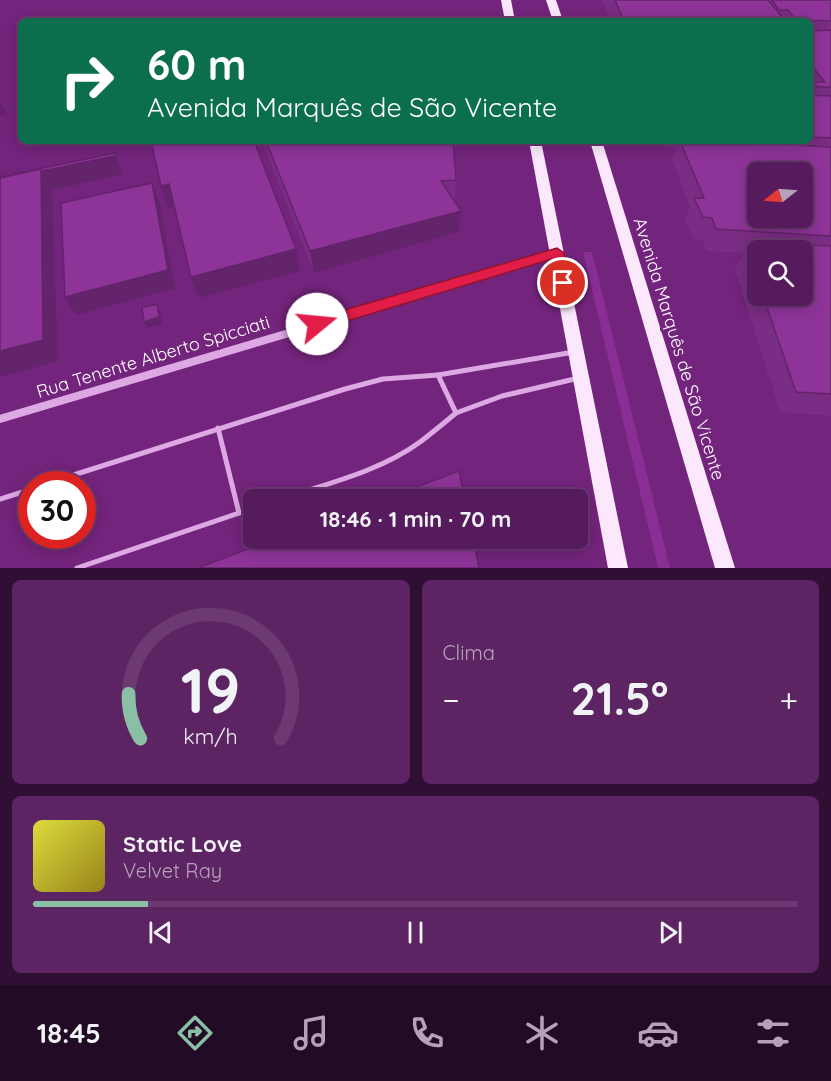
<!DOCTYPE html>
<html lang="pt">
<meta charset="utf-8">
<style>
body{margin:0;font-family:Quicksand,sans-serif;background:#5c2463;color:#f1f3f6;height:100vh;display:flex;flex-direction:column;font-size:22px;white-space:nowrap}
*{box-sizing:border-box;margin:0}
p{font-size:20px;color:#b6a1bc}
.icon{flex:none;width:33px;height:33px;fill:none;stroke:currentColor;stroke-width:2;stroke-linecap:round;stroke-linejoin:round}
.map{position:relative;height:568px;overflow:hidden}
.drawer{display:flex;flex-direction:column;gap:12px;padding:12px;background:#2f0f33;flex:1}
.drawer>*{flex:none}
.hud{position:absolute;left:18px;top:18px;width:795px;height:126px;border-radius:9px;box-shadow:0 3px 15px #0003,0 0 0 2px #6c3972;background:#0b6e4f;color:#fff;overflow:hidden}
.needle{width:39px;rotate:253deg}
.tools{position:absolute;left:747px;top:162px;display:grid;gap:12px}
.tools a{display:grid;place-items:center;width:66px;height:66px;border-radius:9px;background:#561b5d;box-shadow:0 3px 15px #0003,0 0 0 2px #6c3972;font-size:30px}
.speed{position:absolute;left:18px;top:471px;display:flex;gap:12px;font-size:30px;font-weight:700;text-align:center}
.speed>*{display:grid;place-content:center;width:78px;height:78px;border-radius:50%;background:#561b5d;box-shadow:0 3px 15px #0003,0 0 0 2px #6c3972;line-height:1}
.speed .limit{border:9px solid #d22;background:#fff;color:#111}
.pin{position:absolute;display:grid;place-items:center;width:51px;height:51px;color:#fff;margin:-26px;border:3px solid #fff;border-radius:50%;box-shadow:0 2px 6px #0007}
.me{position:absolute;width:66px;margin:-33px;rotate:73deg;stroke-linejoin:round;filter:drop-shadow(0 0 4px #0008)}
.turn{display:flex;align-items:center;gap:21px;height:126px;padding:0 30px;font-size:27px}
.turn .icon{width:78px;height:78px;stroke-width:2.5}
.turn b{display:block;font-size:42px;line-height:51px}
.big{font-size:45px;font-weight:800;line-height:1.1}
.drawer .card{flex:1;display:flex;flex-direction:column;justify-content:center;gap:9px;min-width:0;padding:0 21px;border-radius:9px;background:#5c2463}
.drawer .dial{align-items:center;gap:0}
.dial svg{height:156px;overflow:visible;fill:none;stroke:#6c3972;stroke-width:7;stroke-linecap:round;text-anchor:middle}
.dial text{fill:#f1f3f6;stroke:none}
.song{display:flex;align-items:center;gap:18px}
.cover{width:72px;height:72px;border-radius:9px;background:linear-gradient(135deg,hsl(60 70% 55%),hsl(50 70% 35%))}
.played{height:6px;border-radius:3px;background:linear-gradient(90deg,#8abfa5 15%,#6c3972 15%)}
.keys{display:flex;justify-content:space-around;direction:ltr}
.heat{display:flex;justify-content:space-between;align-items:center;font-size:33px;direction:ltr}
.drawer .tiles{flex:1;display:grid;gap:12px;grid-template-columns:1fr 1fr}
.card:last-child{grid-column:span 2}
.trip{position:absolute;left:243px;top:489px;width:345px;height:60px;border-radius:9px;background:#561b5d;box-shadow:0 3px 15px #0003,0 0 0 2px #6c3972;font-weight:800;line-height:60px;text-align:center}
.dock{display:flex;height:96px;justify-content:space-around;align-items:center;background:#220b25;color:#b6a1bc}
.dock .icon{width:42px;height:42px}
.dock .on{color:#8abfa5}
.dock b{font-size:27px;color:#f1f3f6}
.map>svg:first-child{display:block}
.green{fill:#882e94}
.lines{fill:none;stroke-linecap:round;stroke-linejoin:round}
.lane{stroke:#dea8e5;stroke-width:5}
.street-far1{stroke:#dea8e5;stroke-width:5}
.street{stroke:#dea8e5;stroke-width:8}
.primary{fill:#fce8fd;fill-rule:evenodd}
.wall{fill:#7a2d84;fill-rule:evenodd}
.shaded-wall{fill:#63246b}
.building{fill:#8e3499;stroke:#63246b;stroke-width:1.5;fill-rule:evenodd}
.route{fill:#e11d48;stroke:#92132f;stroke-width:1.5}
.labels{text-anchor:middle;stroke-width:6;stroke-linejoin:round;paint-order:stroke}
.street-label{font-size:18px;fill:#fff;stroke:#73247c}
</style>
<div class="map">
<svg width="831" height="568" viewBox="0 0 831 568">
<rect width="100%" height="100%" fill="#73247c"/>
<polygon class="green" points="583,252 592,252 670,568 658,568"/>
<g class="lines">
<g class="lane">
<polyline points="438,375 574,352"/>
<polyline points="456,413 502,396 579,378"/>
<polyline points="218,428 239,513"/>
<path d="M 45,484 L 345,389 L 383,379 L 438,375 L 456,413 C 444,423 432,433 420,442 C 379,472 325,484 278,500"/>
<polyline points="0,499 32,489"/>
<polyline points="77,568 254,508"/>
</g>
<polyline class="street-far1" points="311,326 557,253"/>
<polyline class="street" points="0,419 316,325"/>
<g class="primary">
<polygon points="501,0 511,0 515,21 505,21"/>
<polygon points="546,0 556,0 563,21 553,21"/>
<polygon points="529,141 541,141 628,568 608,568"/>
<polygon points="590,141 602,141 735,568 715,568"/>
</g>
</g>
<g class="wall">
<path d="M 602,0 L 831,0 L 831,416 L 780,412 L 735,269 L 744,253 L 706,251 L 703,240 L 693,239 L 685,219 L 690,207 L 672,160 L 676,147 L 668,147 L 666,141 L 810,141 L 810,89 L 811,86 L 810,84 L 810,21 L 611,21 ZM 758,250 L 802,296 L 758,296 Z"/>
<polygon points="262,141 453,141 456,180 455,201 461,211 459,232 314,273"/>
</g>
<g class="shaded-wall">
<polygon points="0,102 7,115 0,116"/>
<polygon points="115,153 122,171 122,174 52,190 58,361 0,377 0,351 41,169"/>
<polygon points="152,183 159,201 175,288 76,315 65,297"/>
<polygon points="169,184 177,206 169,208 161,186"/>
<polygon points="461,211 459,232 314,273 310,251"/>
<polygon points="296,249 300,271 199,298 191,277"/>
<polygon points="157,304 160,311 162,324 147,328 144,322"/>
</g>
<g class="building">
<polygon points="615,0 768,0 784,19 623,19"/>
<polygon points="772,0 831,0 831,21 796,20 788,10 779,10"/>
<polygon points="831,30 831,87 817,87 813,82 825,82 810,64 810,31"/>
<polygon points="810,95 831,96 831,138 810,137"/>
<polygon points="151,141 254,141 296,249 191,277 169,184 161,186"/>
<polygon points="266,141 453,141 456,180 441,181 461,211 310,251"/>
<path d="M 680,141 L 722,141 L 831,147 L 831,236 L 716,229 L 712,218 L 703,217 L 694,198 L 704,198 ZM 758,172 L 802,172 L 802,218 L 758,218 Z"/>
<polygon points="115,153 115,156 42,171 41,169 0,178 0,177"/>
<polygon points="41,169 43,340 0,351 0,178"/>
<polygon points="152,183 168,270 65,297 61,203"/>
<polygon points="789,244 831,246 831,394 796,392 763,296 802,296 802,250 758,250 758,278 747,247 791,249"/>
<polygon points="157,304 159,317 144,322 142,308"/>
<polygon points="459,471 465,500 382,500"/>
<polygon points="277,538 473,538 479,568 198,568"/>
</g>
<polygon class="route" points="557,248 564,253 570,283 563,288 556,283 552,259 317,330 312,328 310,324 312,320 317,318"/>
<g class="labels">
<g class="street-label">
<text transform="translate(679 349) rotate(73)" y="6">Avenida Marquês de São Vicente</text>
<text transform="translate(153 357) rotate(-17)" y="6">Rua Tenente Alberto Spicciati</text>
</g>
</g>
</svg>
<div class="tools">
<a><svg class="needle" viewBox="-14 -14 28 28"><path d="M0-13l5 13h-10z" fill="#e53935"/><path d="M0 13l5-13h-10z" fill="#b6a1bc"/></svg></a>
<a><svg class="icon" aria-label="search" viewBox="0 0 24 24"><circle cx="10" cy="10" r="6"/><path d="M15 15l6 6"/></svg></a>
</div>
<div class="speed"><div class="limit">30</div></div>
<div class="pin" style="left:563px;top:283px;background:#d93025"><svg class="icon" aria-label="arrive" viewBox="0 0 24 24"><path d="M6 21V4h12l-3 4 3 4H6"/></svg></div>
<svg class="me" style="left:317px;top:324px" viewBox="-20 -20 40 40"><circle r="19" fill="#fff"/><path d="M0-13L10 11 0 6-10 11z" fill="#e11d48"/></svg>
<div class="trip">18:46 · 1 min · 70 m</div>
<div class="hud">
<div class="turn"><svg class="icon" aria-label="right" viewBox="0 0 24 24"><path d="M7 20v-9h11M14 6l5 5-5 5"/></svg><div><b>60 m</b>Avenida Marquês de São Vicente</div></div>
</div>
</div>
<section class="drawer">
<div class="tiles">
<div class="card dial"><svg viewBox="0 0 100 80">
<path d="M14 69A42 42 0 1 1 86 69"/>
<path d="M14 69A42 42 0 0 1 8 46" stroke="#8abfa5"/>
<text x="50" y="56" font-size="32" font-weight="700">19</text>
<text x="50" y="72" font-size="11">km/h</text>
</svg></div>
<div class="card"><p>Clima</p>
<div class="heat"><a>−</a><b class="big">21.5°</b><a>+</a></div>
</div>
<div class="card">
<div class="song"><i class="cover"></i><div><b>Static Love</b><p>Velvet Ray</p></div></div>
<div class="played"></div>
<div class="keys"><svg class="icon" aria-label="previous" viewBox="0 0 24 24"><path d="M18 5L8 12l10 7zM5 5v14"/></svg><svg class="icon" aria-label="pause" viewBox="0 0 24 24"><path d="M8 5v14M16 5v14"/></svg><svg class="icon" aria-label="next" viewBox="0 0 24 24"><path d="M6 5l10 7-10 7zM19 5v14"/></svg></div>
</div>
</div>
</section>
<nav class="dock">
<b>18:45</b>
<svg class="icon on" aria-label="directions" viewBox="0 0 24 24"><path d="M12 3l9 9-9 9-9-9zM9 14v-3h6M13 9l2 2-2 2"/></svg>
<svg class="icon" aria-label="music" viewBox="0 0 24 24"><path d="M9 18V5l10-2v13"/><circle cx="6" cy="18" r="3"/><circle cx="16" cy="16" r="3"/></svg>
<svg class="icon" aria-label="phone" viewBox="0 0 24 24"><path d="M5 4h4l2 5-3 2q2 4 5 5l2-3 5 2v4C11 20 4 13 5 4z"/></svg>
<svg class="icon" aria-label="climate" viewBox="0 0 24 24"><path d="M12 3v18M4 7l16 10M4 17L20 7"/></svg>
<svg class="icon" aria-label="car" viewBox="0 0 24 24"><path d="M5 17H2v-5l4-1 3-4h7l3 4 3 1v5h-3M9 17h6M6 11h13"/><circle cx="7" cy="17" r="2"/><circle cx="17" cy="17" r="2"/></svg>
<svg class="icon" aria-label="filters" viewBox="0 0 24 24"><path d="M4 7h16M4 17h16"/><circle cx="9" cy="7" r="2"/><circle cx="15" cy="17" r="2"/></svg>
</nav>
